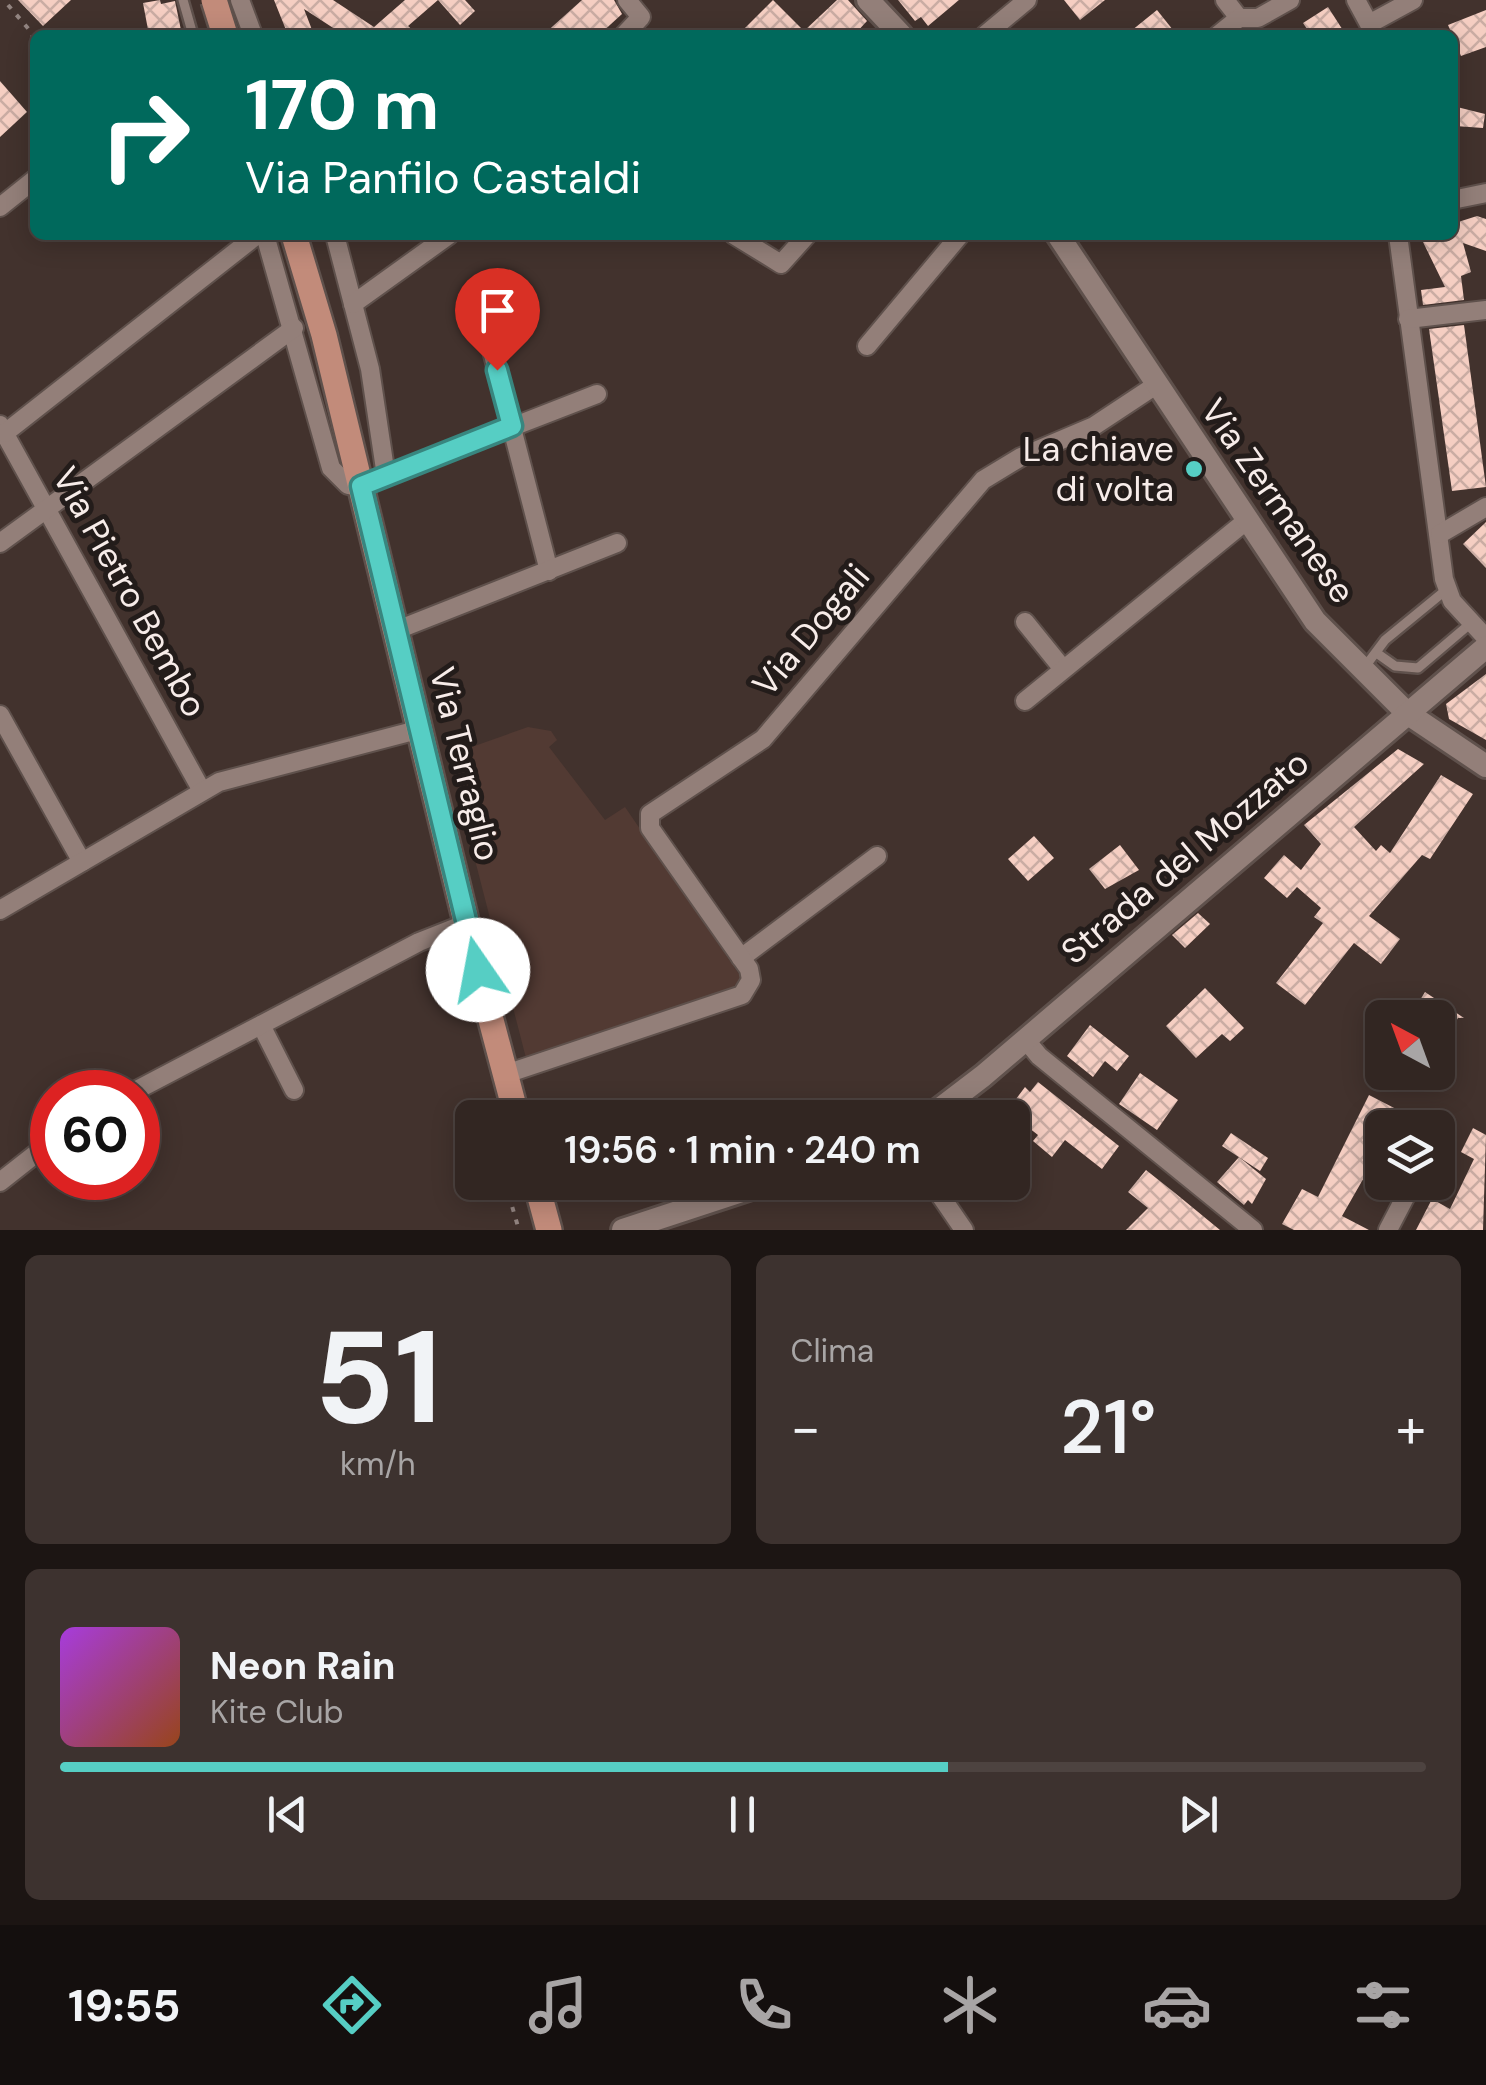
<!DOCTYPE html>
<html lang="it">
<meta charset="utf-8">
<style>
body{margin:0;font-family:"DM Sans",sans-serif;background:#3d322f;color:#f1f3f6;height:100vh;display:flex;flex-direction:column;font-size:38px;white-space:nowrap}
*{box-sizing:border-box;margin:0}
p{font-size:32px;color:#a8a5a5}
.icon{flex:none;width:55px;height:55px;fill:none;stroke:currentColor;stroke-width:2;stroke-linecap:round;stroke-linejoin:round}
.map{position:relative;height:1230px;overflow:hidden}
.details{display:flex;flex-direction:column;gap:25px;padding:25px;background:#1c1513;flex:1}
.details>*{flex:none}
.banner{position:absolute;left:30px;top:30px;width:1428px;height:210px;border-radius:15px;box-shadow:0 5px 25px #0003,0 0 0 2px #4d4340;background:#00695c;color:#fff;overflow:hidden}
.needle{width:65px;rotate:319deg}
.controls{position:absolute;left:1365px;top:1000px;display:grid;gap:20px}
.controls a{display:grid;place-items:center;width:90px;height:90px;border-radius:15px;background:#322622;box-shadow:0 5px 25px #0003,0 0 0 2px #4d4340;font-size:50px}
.speed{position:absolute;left:30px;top:1070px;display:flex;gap:20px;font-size:50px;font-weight:700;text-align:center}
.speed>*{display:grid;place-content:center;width:130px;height:130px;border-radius:50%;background:#322622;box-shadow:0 5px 25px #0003,0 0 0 2px #4d4340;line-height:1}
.speed .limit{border:15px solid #d22;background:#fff;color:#111}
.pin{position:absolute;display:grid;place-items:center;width:85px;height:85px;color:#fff;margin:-102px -42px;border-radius:50% 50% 50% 0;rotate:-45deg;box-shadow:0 0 10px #0007}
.pin .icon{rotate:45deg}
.me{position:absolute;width:110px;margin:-55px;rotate:348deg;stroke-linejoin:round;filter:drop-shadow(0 0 8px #0008)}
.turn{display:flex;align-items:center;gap:35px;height:210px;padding:0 50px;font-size:45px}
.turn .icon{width:130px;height:130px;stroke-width:2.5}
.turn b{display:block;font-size:70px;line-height:85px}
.big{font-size:75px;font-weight:600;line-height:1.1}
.details .card{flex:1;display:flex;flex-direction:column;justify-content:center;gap:15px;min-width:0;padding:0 35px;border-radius:15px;background:#3d322f}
.details .dial{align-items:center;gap:0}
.dial b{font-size:130px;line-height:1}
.song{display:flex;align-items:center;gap:30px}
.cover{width:120px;height:120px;border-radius:15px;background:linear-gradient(135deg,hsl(280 70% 55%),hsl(20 70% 35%))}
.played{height:10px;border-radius:5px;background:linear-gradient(90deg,#56cec4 65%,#4d4340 65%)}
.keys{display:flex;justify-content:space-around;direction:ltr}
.heat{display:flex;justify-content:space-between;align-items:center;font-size:55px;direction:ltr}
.details .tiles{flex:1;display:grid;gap:25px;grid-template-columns:1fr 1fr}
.card:last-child{grid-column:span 2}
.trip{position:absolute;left:455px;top:1100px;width:575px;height:100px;border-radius:15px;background:#322622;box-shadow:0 5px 25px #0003,0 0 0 2px #4d4340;font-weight:600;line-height:100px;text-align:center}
.tab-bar{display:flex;height:160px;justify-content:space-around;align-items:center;background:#140f0e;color:#a8a5a5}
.tab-bar .icon{width:70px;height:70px}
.tab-bar .selected{color:#56cec4}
.tab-bar b{font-size:45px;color:#f1f3f6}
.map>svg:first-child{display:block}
.built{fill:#523a33}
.building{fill:url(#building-cross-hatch)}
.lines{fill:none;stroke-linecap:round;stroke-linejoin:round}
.service-casing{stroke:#5f514c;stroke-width:14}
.minor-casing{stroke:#5f514c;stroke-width:22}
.tertiary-casing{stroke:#5f514c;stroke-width:28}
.primary-casing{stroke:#5f514c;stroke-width:30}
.path{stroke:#928480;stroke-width:4;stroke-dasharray:5 8;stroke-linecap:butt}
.service{stroke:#937f79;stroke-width:9}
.minor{stroke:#937f79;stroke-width:18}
.tertiary{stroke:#937f79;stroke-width:22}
.primary{stroke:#c28b7a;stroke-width:25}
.primary-bridge-casing{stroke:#5f514c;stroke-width:30;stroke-linecap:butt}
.primary-bridge{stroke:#c28b7a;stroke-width:25}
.route-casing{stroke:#38867f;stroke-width:25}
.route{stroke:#56cec4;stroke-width:18}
.poi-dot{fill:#56cec4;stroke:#231c1a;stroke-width:4}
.labels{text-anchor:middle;stroke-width:10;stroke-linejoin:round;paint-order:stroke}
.poi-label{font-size:35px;fill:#f7ece9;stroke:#231c1a;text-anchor:end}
.street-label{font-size:35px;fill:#f7ece9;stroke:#231c1a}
</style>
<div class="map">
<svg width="1486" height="1230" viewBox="0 0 1486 1230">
<defs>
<pattern id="building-cross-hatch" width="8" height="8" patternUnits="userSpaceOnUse" patternTransform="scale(2.5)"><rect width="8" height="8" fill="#f5cec2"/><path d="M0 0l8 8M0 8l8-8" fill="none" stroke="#caaca3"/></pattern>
</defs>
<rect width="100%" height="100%" fill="#42322d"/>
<polygon class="built" points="528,727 551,731 557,740 549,747 605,820 625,807 741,977 730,992 526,1058 458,794 465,781 474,778 466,749"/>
<g class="building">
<polygon points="18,0 71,0 43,26"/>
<polygon points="160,0 161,4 175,1 182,35 149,35 143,3"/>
<polygon points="274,0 333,0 374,27 405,0 438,0 408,26 418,35 344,35 304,9 314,35 288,35"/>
<polygon points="438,0 465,0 475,11 460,25"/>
<polygon points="582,0 614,0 622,14 599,35 543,35"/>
<polygon points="773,0 804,31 837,0 848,0 867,21 854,35 738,35"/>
<polygon points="898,0 959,0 928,26 921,17 915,21"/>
<polygon points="1064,0 1105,0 1080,20"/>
<polygon points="1328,7 1346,35 1311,35 1303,23"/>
<polygon points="1157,10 1177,35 1126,35"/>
<polygon points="1486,10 1486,47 1461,56 1448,25"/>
<polygon points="0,81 27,112 0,137"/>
<polygon points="1457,107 1485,114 1483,128 1455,126"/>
<polygon points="1477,216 1486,219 1486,251 1463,243 1471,272 1461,276 1464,300 1423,305 1421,290 1445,287 1423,242 1437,235 1452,235 1452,224"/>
<polygon points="1464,325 1486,487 1452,491 1429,329"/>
<polygon points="1486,522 1486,568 1463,544"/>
<polygon points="1486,674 1486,740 1449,719 1446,704"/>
<polygon points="1398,749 1424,764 1354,827 1376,851 1381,845 1390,853 1441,775 1473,794 1430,859 1422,855 1369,916 1400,939 1381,964 1354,943 1305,1005 1276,983 1323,923 1314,917 1321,908 1297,887 1287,898 1264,878 1284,855 1301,870 1321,844 1304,825"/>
<polygon points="1034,836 1054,858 1028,881 1008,859"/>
<polygon points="1120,845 1139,870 1105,889 1089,869"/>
<polygon points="1198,913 1210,924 1185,948 1172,935"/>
<polygon points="1205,988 1244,1028 1230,1041 1222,1034 1196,1058 1166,1026"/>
<polygon points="1425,992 1464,1018 1458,1018 1438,1049 1438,1018 1409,1018"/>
<polygon points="1090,1025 1129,1056 1117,1071 1105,1061 1093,1077 1067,1056"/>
<polygon points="1140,1073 1178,1100 1157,1130 1119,1104"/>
<polygon points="1038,1082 1119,1146 1102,1169 1065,1140 1052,1157 1033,1141 1038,1135 1007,1111 1025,1087 1030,1092"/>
<polygon points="1369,1095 1400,1111 1392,1127 1382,1122 1382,1146 1342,1216 1369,1230 1294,1230 1282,1224 1302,1189 1318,1197"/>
<polygon points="1473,1128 1486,1135 1483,1230 1416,1230 1432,1199 1450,1209 1474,1159 1461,1152"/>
<polygon points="1231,1133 1268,1158 1260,1171 1222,1146"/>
<polygon points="1239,1157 1266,1179 1252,1204 1248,1200 1244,1205 1217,1182"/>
<polygon points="1146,1170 1175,1193 1220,1230 1126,1230 1148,1208 1128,1192"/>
</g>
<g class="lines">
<g class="service-casing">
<g id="service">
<polyline points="183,0 193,35"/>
<polyline points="1378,654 1395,666 1418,668 1471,623"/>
<polyline points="1364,668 1385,640 1446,590"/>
</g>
</g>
<g class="minor-casing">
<g id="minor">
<polyline points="240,0 253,35"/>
<polyline points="1225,0 1239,18"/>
<polyline points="1356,0 1369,24 1413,0"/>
<polyline points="624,35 641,17 627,0"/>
<polyline points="985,35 1027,0"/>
<polyline points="1218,35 1239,18 1258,18 1290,0"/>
<polyline points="1452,200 1486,193"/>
<polyline points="0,207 35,179"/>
<polyline points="265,235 331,468 348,485 361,486 597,394"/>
<polyline points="335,235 370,369 386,476"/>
<polyline points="734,235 781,264 807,235"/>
<polyline points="1398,235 1444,579 1452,601 1486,638"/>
<polyline points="353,304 449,235"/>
<polyline points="1408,319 1486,310"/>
<polyline points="490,343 549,571"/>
<polyline points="867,346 960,235"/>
<polyline points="0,425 202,791"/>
<polyline points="5,433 257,235"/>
<polyline points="1440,534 1486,507"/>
<polyline points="0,543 294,328"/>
<polyline points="1025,622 1063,669"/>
<polyline points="397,630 617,543"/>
<polyline points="1025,701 1246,521"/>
<polyline points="0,715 82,862"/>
<polyline points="0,910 219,782 421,729"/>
<polyline points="741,958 877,856"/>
<polyline points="261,1025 294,1090"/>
<polyline points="1025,1039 1039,1056 1253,1230"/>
<polyline points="506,1074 742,995 751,980 749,969 650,828 650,814 763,739 983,480 1021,457 1094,426 1156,385"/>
<polyline points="133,1092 419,942 467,923"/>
<polyline points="0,1182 52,1141"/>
<polyline points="931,1182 964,1230"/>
<polyline points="1388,1230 1413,1182"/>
</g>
</g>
<g class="tertiary-casing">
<g id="tertiary">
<polyline points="868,0 901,35"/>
<polyline points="1058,235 1315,621 1407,713 1486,766"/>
<polyline points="928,1118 983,1076 1486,647"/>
<polyline points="623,1230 769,1182"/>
</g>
</g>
<g class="primary-casing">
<g id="primary">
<polyline points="294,235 324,335 478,971 517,1118"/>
<polyline points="536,1182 549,1230"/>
</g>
</g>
<g class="path">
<polyline points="8,5 32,33 35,54"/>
<polyline points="505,1182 519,1230"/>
</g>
<use href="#service" class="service"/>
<use href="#minor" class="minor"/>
<use href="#tertiary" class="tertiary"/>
<use href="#primary" class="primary"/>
<g class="primary-bridge-casing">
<polyline id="primary-bridge" points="214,0 225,35"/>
</g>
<use href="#primary-bridge" class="primary-bridge"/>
</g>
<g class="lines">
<g class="route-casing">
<polyline id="route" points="478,970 361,486 512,426 497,370"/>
</g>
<use href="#route" class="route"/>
</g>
<circle class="poi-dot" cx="1194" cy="469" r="10"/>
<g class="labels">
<g class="poi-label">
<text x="1174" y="461">La chiave<tspan x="1174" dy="40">di volta</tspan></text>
</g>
<g class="street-label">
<text transform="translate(1278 501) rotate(55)" y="12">Via Zermanese</text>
<text transform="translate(130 592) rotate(61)" y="12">Via Pietro Bembo</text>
<text transform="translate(811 630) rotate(-50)" y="12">Via Dogali</text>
<text transform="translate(465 764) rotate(76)" y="12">Via Terraglio</text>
<text transform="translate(1185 857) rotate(-40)" y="12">Strada del Mozzato</text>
</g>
</g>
</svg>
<div class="controls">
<a><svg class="needle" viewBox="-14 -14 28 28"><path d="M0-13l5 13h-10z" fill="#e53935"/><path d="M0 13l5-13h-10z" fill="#a8a5a5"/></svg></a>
<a><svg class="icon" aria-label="layers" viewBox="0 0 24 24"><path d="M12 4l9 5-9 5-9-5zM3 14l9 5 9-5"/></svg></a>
</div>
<div class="speed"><div class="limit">60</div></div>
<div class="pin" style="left:497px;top:370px;background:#d93025"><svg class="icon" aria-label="arrive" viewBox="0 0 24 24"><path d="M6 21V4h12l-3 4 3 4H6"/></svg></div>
<svg class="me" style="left:478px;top:970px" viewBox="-20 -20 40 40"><circle r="19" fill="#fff"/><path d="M0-13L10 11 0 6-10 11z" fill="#56cec4"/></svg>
<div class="trip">19:56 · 1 min · 240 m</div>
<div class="banner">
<div class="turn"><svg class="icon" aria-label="right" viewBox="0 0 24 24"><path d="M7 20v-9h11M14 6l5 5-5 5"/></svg><div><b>170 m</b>Via Panfilo Castaldi</div></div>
</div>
</div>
<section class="details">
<div class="tiles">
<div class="card dial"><b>51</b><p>km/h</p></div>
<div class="card"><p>Clima</p>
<div class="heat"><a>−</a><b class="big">21°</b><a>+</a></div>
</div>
<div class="card">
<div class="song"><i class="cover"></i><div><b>Neon Rain</b><p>Kite Club</p></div></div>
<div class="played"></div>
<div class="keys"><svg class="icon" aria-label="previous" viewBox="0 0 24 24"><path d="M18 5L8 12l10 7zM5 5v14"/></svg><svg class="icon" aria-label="pause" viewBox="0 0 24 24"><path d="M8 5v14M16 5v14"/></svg><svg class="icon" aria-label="next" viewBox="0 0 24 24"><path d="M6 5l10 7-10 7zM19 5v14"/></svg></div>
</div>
</div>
</section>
<nav class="tab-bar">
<b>19:55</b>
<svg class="icon selected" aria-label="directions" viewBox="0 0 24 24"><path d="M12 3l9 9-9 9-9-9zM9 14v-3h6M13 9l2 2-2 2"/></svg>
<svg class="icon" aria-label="music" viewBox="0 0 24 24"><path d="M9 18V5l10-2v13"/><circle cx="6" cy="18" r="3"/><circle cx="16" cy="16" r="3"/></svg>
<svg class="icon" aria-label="phone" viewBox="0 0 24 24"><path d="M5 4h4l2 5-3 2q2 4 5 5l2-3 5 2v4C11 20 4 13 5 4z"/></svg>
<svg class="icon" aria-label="climate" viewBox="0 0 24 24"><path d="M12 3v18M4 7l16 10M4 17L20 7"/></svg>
<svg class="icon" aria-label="car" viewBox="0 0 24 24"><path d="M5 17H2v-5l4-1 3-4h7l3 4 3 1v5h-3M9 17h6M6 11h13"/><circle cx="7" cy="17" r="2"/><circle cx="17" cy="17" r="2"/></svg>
<svg class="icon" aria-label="filters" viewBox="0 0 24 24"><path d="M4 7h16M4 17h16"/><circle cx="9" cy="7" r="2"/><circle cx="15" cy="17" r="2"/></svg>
</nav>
